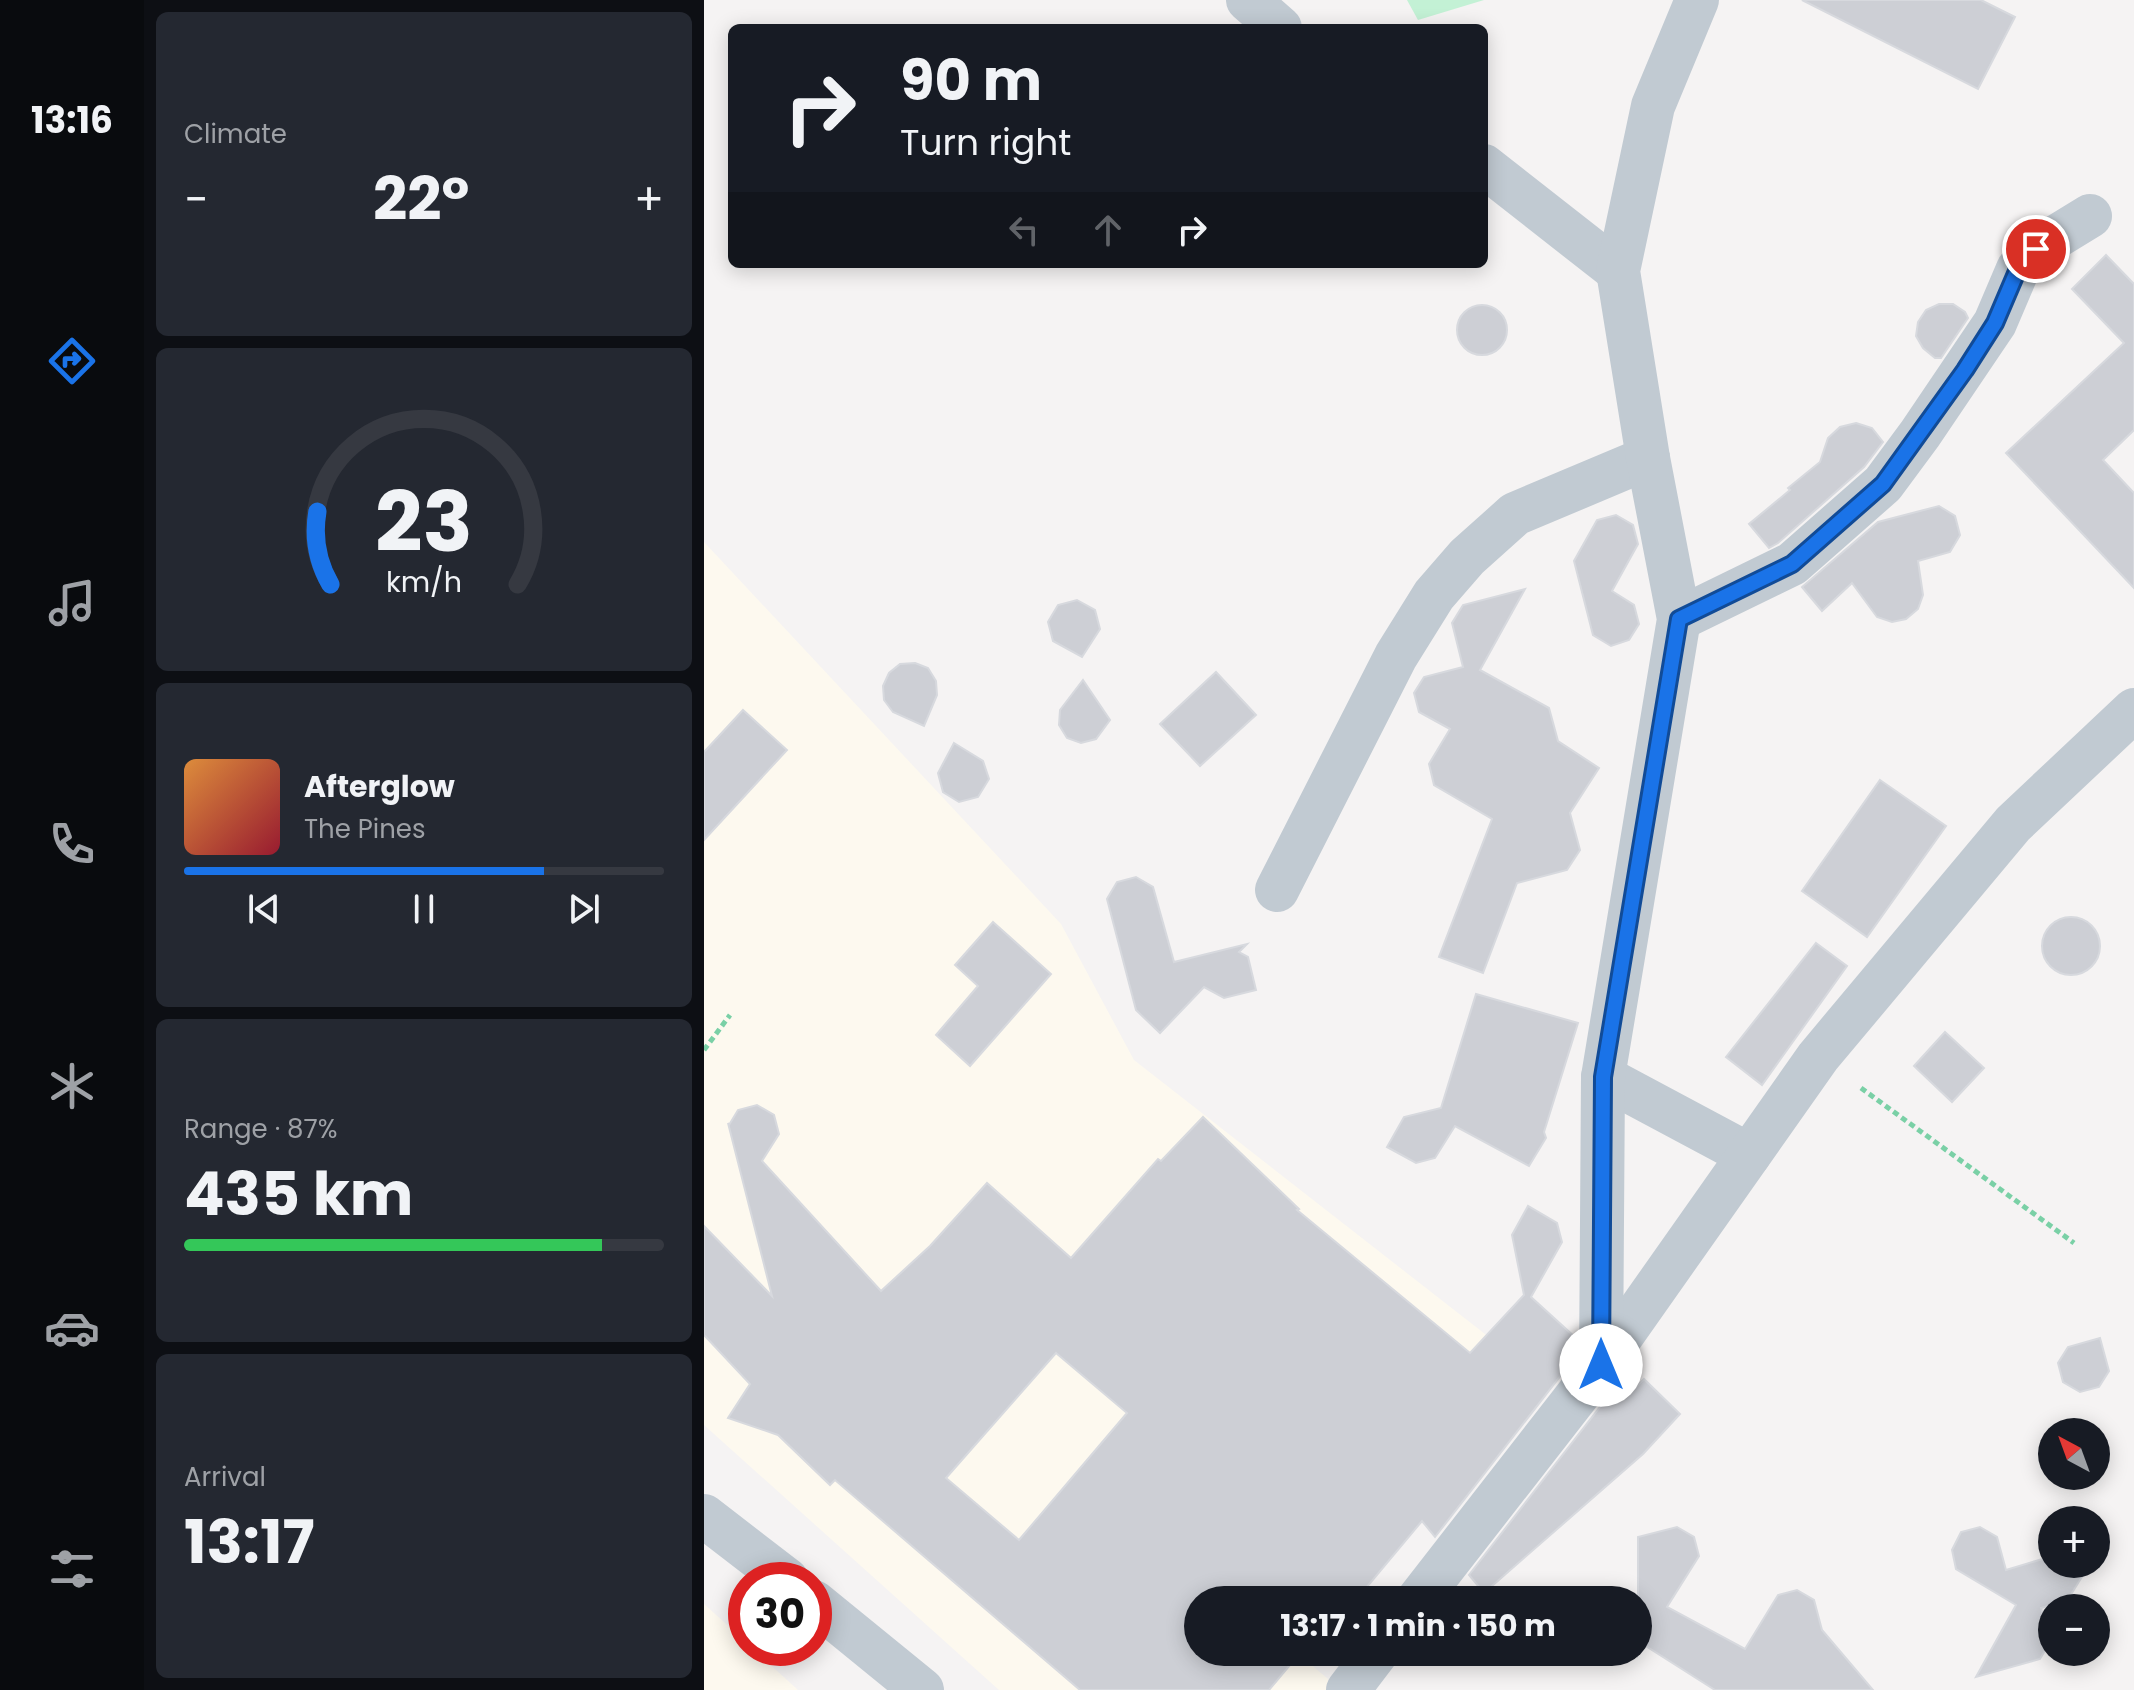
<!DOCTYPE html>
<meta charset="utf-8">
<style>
body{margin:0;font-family:Poppins,sans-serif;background:#242831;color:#f1f3f6;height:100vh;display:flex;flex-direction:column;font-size:30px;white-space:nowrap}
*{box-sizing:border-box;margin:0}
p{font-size:26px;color:#9ea1a6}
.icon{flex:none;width:44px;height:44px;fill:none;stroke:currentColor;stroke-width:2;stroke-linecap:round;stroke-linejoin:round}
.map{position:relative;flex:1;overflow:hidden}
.details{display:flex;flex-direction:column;gap:12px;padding:12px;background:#0d0f14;width:560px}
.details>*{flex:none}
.banner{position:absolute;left:24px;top:24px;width:760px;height:244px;border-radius:12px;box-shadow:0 4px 20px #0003;background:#171b24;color:#f1f3f6;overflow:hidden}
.needle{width:52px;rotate:319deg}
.controls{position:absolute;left:1334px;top:1418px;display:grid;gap:16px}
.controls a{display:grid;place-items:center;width:72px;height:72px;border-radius:50%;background:#171b24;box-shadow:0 4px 20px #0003;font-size:40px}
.speed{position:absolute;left:24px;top:1562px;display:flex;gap:16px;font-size:40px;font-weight:700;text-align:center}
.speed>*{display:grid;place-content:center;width:104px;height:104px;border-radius:50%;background:#171b24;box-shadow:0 4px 20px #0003;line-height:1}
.speed .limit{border:12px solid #d22;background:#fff;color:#111}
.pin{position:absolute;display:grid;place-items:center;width:68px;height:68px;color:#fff;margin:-34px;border:4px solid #fff;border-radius:50%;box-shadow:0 2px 8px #0007}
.me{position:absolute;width:88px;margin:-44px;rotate:0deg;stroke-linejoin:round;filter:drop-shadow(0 0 6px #0008)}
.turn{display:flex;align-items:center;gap:28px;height:168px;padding:0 40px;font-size:36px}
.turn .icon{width:104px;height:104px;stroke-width:2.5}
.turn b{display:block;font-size:56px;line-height:68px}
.lanes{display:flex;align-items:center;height:76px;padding:0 40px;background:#0003;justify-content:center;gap:40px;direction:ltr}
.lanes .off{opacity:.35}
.big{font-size:60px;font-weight:700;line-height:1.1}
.details .card{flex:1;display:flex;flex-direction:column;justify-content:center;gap:12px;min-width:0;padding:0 28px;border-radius:12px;background:#242831}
.details .dial{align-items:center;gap:0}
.dial svg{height:208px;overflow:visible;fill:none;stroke:#363941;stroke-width:7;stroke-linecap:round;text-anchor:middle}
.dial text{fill:#f1f3f6;stroke:none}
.song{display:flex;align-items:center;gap:24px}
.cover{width:96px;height:96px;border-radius:12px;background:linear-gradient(135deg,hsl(30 70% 55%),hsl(350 70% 35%))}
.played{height:8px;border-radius:4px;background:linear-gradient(90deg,#1a73e8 75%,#363941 75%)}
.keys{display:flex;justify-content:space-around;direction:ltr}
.heat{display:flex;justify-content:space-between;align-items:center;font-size:44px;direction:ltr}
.charge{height:12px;border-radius:6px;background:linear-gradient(90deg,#34c759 87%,#363941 0)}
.trip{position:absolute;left:480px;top:1586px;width:468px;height:80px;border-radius:40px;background:#171b24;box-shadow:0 4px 20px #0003;font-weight:700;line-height:80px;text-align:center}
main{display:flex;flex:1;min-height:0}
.tab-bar{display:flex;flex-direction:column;width:144px;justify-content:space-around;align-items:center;background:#090b0e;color:#9ea1a6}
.tab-bar .icon{width:56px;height:56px}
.tab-bar .on{color:#1a73e8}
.tab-bar b{font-size:36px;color:#f1f3f6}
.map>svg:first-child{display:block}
.commercial{fill:#fdf9ef}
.green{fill:#c3f1d5}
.building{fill:#cdcfd5;stroke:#d7d9de;stroke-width:2;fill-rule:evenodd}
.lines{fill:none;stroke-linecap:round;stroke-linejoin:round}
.path{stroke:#7ad0a6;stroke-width:5;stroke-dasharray:6 4;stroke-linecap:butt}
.minor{stroke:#c1cad2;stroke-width:44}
.route-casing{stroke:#114b97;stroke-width:20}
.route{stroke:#1a73e8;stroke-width:14}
</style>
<main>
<nav class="tab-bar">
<b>13:16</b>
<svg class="icon on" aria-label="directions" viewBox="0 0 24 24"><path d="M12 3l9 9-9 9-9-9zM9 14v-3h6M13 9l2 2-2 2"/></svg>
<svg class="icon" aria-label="music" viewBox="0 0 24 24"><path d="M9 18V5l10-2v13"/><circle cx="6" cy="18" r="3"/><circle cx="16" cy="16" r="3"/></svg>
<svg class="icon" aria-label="phone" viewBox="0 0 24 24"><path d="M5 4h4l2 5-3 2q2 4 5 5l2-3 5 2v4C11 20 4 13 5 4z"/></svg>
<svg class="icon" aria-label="climate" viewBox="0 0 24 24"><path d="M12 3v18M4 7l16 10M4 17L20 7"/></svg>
<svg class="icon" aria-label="car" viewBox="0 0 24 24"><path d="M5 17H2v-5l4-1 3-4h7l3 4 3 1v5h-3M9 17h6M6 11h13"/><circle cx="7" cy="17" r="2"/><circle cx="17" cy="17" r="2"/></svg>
<svg class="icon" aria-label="filters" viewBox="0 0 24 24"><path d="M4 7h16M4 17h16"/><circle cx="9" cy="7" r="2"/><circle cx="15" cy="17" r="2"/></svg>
</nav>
<section class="details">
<div class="card"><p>Climate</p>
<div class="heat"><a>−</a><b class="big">22°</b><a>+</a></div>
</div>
<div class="card dial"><svg viewBox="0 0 100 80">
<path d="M14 69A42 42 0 1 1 86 69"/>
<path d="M14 69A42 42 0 0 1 9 41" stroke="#1a73e8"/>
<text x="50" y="56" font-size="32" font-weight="700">23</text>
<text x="50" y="72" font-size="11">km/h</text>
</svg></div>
<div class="card">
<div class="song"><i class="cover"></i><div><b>Afterglow</b><p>The Pines</p></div></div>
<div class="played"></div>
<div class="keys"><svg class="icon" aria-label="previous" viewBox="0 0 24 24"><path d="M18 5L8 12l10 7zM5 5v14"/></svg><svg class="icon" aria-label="pause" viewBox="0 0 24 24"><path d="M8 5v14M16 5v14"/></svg><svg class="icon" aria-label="next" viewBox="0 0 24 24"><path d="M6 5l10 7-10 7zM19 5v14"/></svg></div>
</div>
<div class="card"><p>Range · 87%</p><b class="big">435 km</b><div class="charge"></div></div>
<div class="card"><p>Arrival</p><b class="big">13:17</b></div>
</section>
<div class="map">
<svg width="1430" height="1690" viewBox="0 0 1430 1690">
<rect width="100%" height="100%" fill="#f5f3f3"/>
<g class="commercial">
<polygon points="0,542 357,924 430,1060 827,1370 494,1600 494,1652 602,1652 598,1657 637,1690 295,1690 0,1425"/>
<polygon points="0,1604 42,1642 42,1648 48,1648 94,1690 0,1690"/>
</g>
<polygon class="green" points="703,0 780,0 714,20"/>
<g class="building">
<polygon points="1098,0 1277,0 1311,17 1274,89"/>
<polygon points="1402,255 1430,284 1430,430 1399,460 1430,493 1430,588 1302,453 1420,343 1368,289"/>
<polygon points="1235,304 1249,304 1261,312 1264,318 1237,358 1231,358 1219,348 1212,336 1214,322 1222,310"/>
<circle cx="778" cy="330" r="25"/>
<polygon points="1152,423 1168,428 1179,442 1160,467 1074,543 1065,548 1045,524 1086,490 1084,488 1116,462 1124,438 1136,427"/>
<polygon points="1235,506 1251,516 1256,535 1246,552 1214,561 1219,595 1214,609 1202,619 1188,622 1173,617 1148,583 1118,611 1098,587 1174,522"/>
<polygon points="912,515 929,525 934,544 908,591 930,605 935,624 925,640 907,646 889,635 870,561 893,520"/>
<polygon points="821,589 776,670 845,708 854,741 895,768 866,813 876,850 863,870 813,883 779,973 735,957 788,819 730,785 725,764 746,729 715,712 710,693 720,677 759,667 748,623 759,605"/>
<polygon points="373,600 391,610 396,629 378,657 349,641 344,622 354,605"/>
<polygon points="211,663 224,668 232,681 233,695 220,726 189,712 180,700 179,686 185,673 196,664"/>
<polygon points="512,672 552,715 496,766 456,724"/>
<polygon points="379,680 406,720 392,739 377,743 363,738 355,725 356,710"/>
<polygon points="39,710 83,750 0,840 0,752"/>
<polygon points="250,743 279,761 285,779 274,797 255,802 239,792 234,773"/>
<polygon points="1176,780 1242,826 1163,937 1098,891"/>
<polygon points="432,877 449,887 470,962 543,944 535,952 544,957 552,990 520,998 500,987 456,1033 432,1010 403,899 413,882"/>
<circle cx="1367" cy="946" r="29"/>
<polygon points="289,922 347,974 266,1066 232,1035 274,986 251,965"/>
<polygon points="1112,943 1143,966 1058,1085 1022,1057"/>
<polygon points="772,994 874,1023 840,1132 842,1138 825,1166 751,1126 731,1158 712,1163 683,1147 700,1117 737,1108"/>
<polygon points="1241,1032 1280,1068 1248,1102 1210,1066"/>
<path d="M 53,1105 L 70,1115 L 75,1134 L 58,1161 L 177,1291 L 226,1246 L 283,1183 L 367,1258 L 454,1159 L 457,1161 L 499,1117 L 595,1209 L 593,1210 L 766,1353 L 820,1295 L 808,1235 L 824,1206 L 853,1223 L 858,1242 L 827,1297 L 872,1338 L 872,1356 L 731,1537 L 718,1521 L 652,1600 L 494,1600 L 494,1652 L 597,1652 L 565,1690 L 376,1690 L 131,1480 L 126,1485 L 74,1435 L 24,1418 L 46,1384 L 0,1335 L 0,1226 L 68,1296 L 24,1123 L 25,1125 L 34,1110 ZM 352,1353 L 423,1413 L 315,1540 L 242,1478 Z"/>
<polygon points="1396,1338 1405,1371 1395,1387 1376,1392 1359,1382 1354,1363 1364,1347"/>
<polygon points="940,1379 976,1414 939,1454 780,1593 765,1575 917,1380 929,1390"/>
<polygon points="973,1527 990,1537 995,1556 963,1607 1041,1649 1074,1595 1093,1590 1110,1600 1118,1630 1169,1690 1011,1690 940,1645 934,1655 934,1537"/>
<polygon points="1276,1527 1293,1537 1302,1570 1348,1556 1348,1564 1366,1564 1381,1572 1363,1601 1337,1608 1346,1642 1336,1659 1272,1677 1312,1605 1252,1569 1248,1550 1257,1532"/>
</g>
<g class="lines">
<g class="path">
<polyline points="0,1050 26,1015"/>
<polyline points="1157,1088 1370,1243"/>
</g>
<g class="minor">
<polyline points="544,0 576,28"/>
<polyline points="780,166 914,271"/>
<polyline points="975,619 1088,564 1179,484 1216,434 1291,323 1314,269 1332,249 1386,216"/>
<polyline points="573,890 692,656 730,595 763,557 811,514 944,458"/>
<polyline points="899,1077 1045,1155"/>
<polyline points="897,1365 1114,1057 1309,824 1430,710"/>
<polyline points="0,1516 83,1580"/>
<polyline points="714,1600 897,1365 899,1077 975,619 944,458 914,271 949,106 993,0"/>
<polyline points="110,1602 218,1690"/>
<polyline points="644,1690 673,1652"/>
</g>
</g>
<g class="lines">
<g class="route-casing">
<polyline id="route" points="897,1365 899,1077 975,619 1088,564 1179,484 1261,370 1291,323 1314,269 1332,249"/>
</g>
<use href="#route" class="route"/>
</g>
</svg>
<div class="controls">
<a><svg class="needle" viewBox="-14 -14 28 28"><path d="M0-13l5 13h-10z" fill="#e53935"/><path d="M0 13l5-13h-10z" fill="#9ea1a6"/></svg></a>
<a>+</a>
<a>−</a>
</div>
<div class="speed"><div class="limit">30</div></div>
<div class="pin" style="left:1332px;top:249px;background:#d93025"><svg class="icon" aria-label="arrive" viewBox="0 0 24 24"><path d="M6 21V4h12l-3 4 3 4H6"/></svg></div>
<svg class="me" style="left:897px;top:1365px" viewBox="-20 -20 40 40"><circle r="19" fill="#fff"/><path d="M0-13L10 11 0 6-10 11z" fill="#1a73e8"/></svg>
<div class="trip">13:17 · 1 min · 150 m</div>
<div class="banner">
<div class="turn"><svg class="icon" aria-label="right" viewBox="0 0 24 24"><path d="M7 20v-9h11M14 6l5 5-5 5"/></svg><div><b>90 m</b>Turn right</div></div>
<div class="lanes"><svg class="icon off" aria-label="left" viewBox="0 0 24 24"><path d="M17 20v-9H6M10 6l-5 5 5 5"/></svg><svg class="icon off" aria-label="ahead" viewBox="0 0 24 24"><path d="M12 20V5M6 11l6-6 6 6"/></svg><svg class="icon" aria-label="right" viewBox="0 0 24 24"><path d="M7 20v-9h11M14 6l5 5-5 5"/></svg></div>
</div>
</div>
</main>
